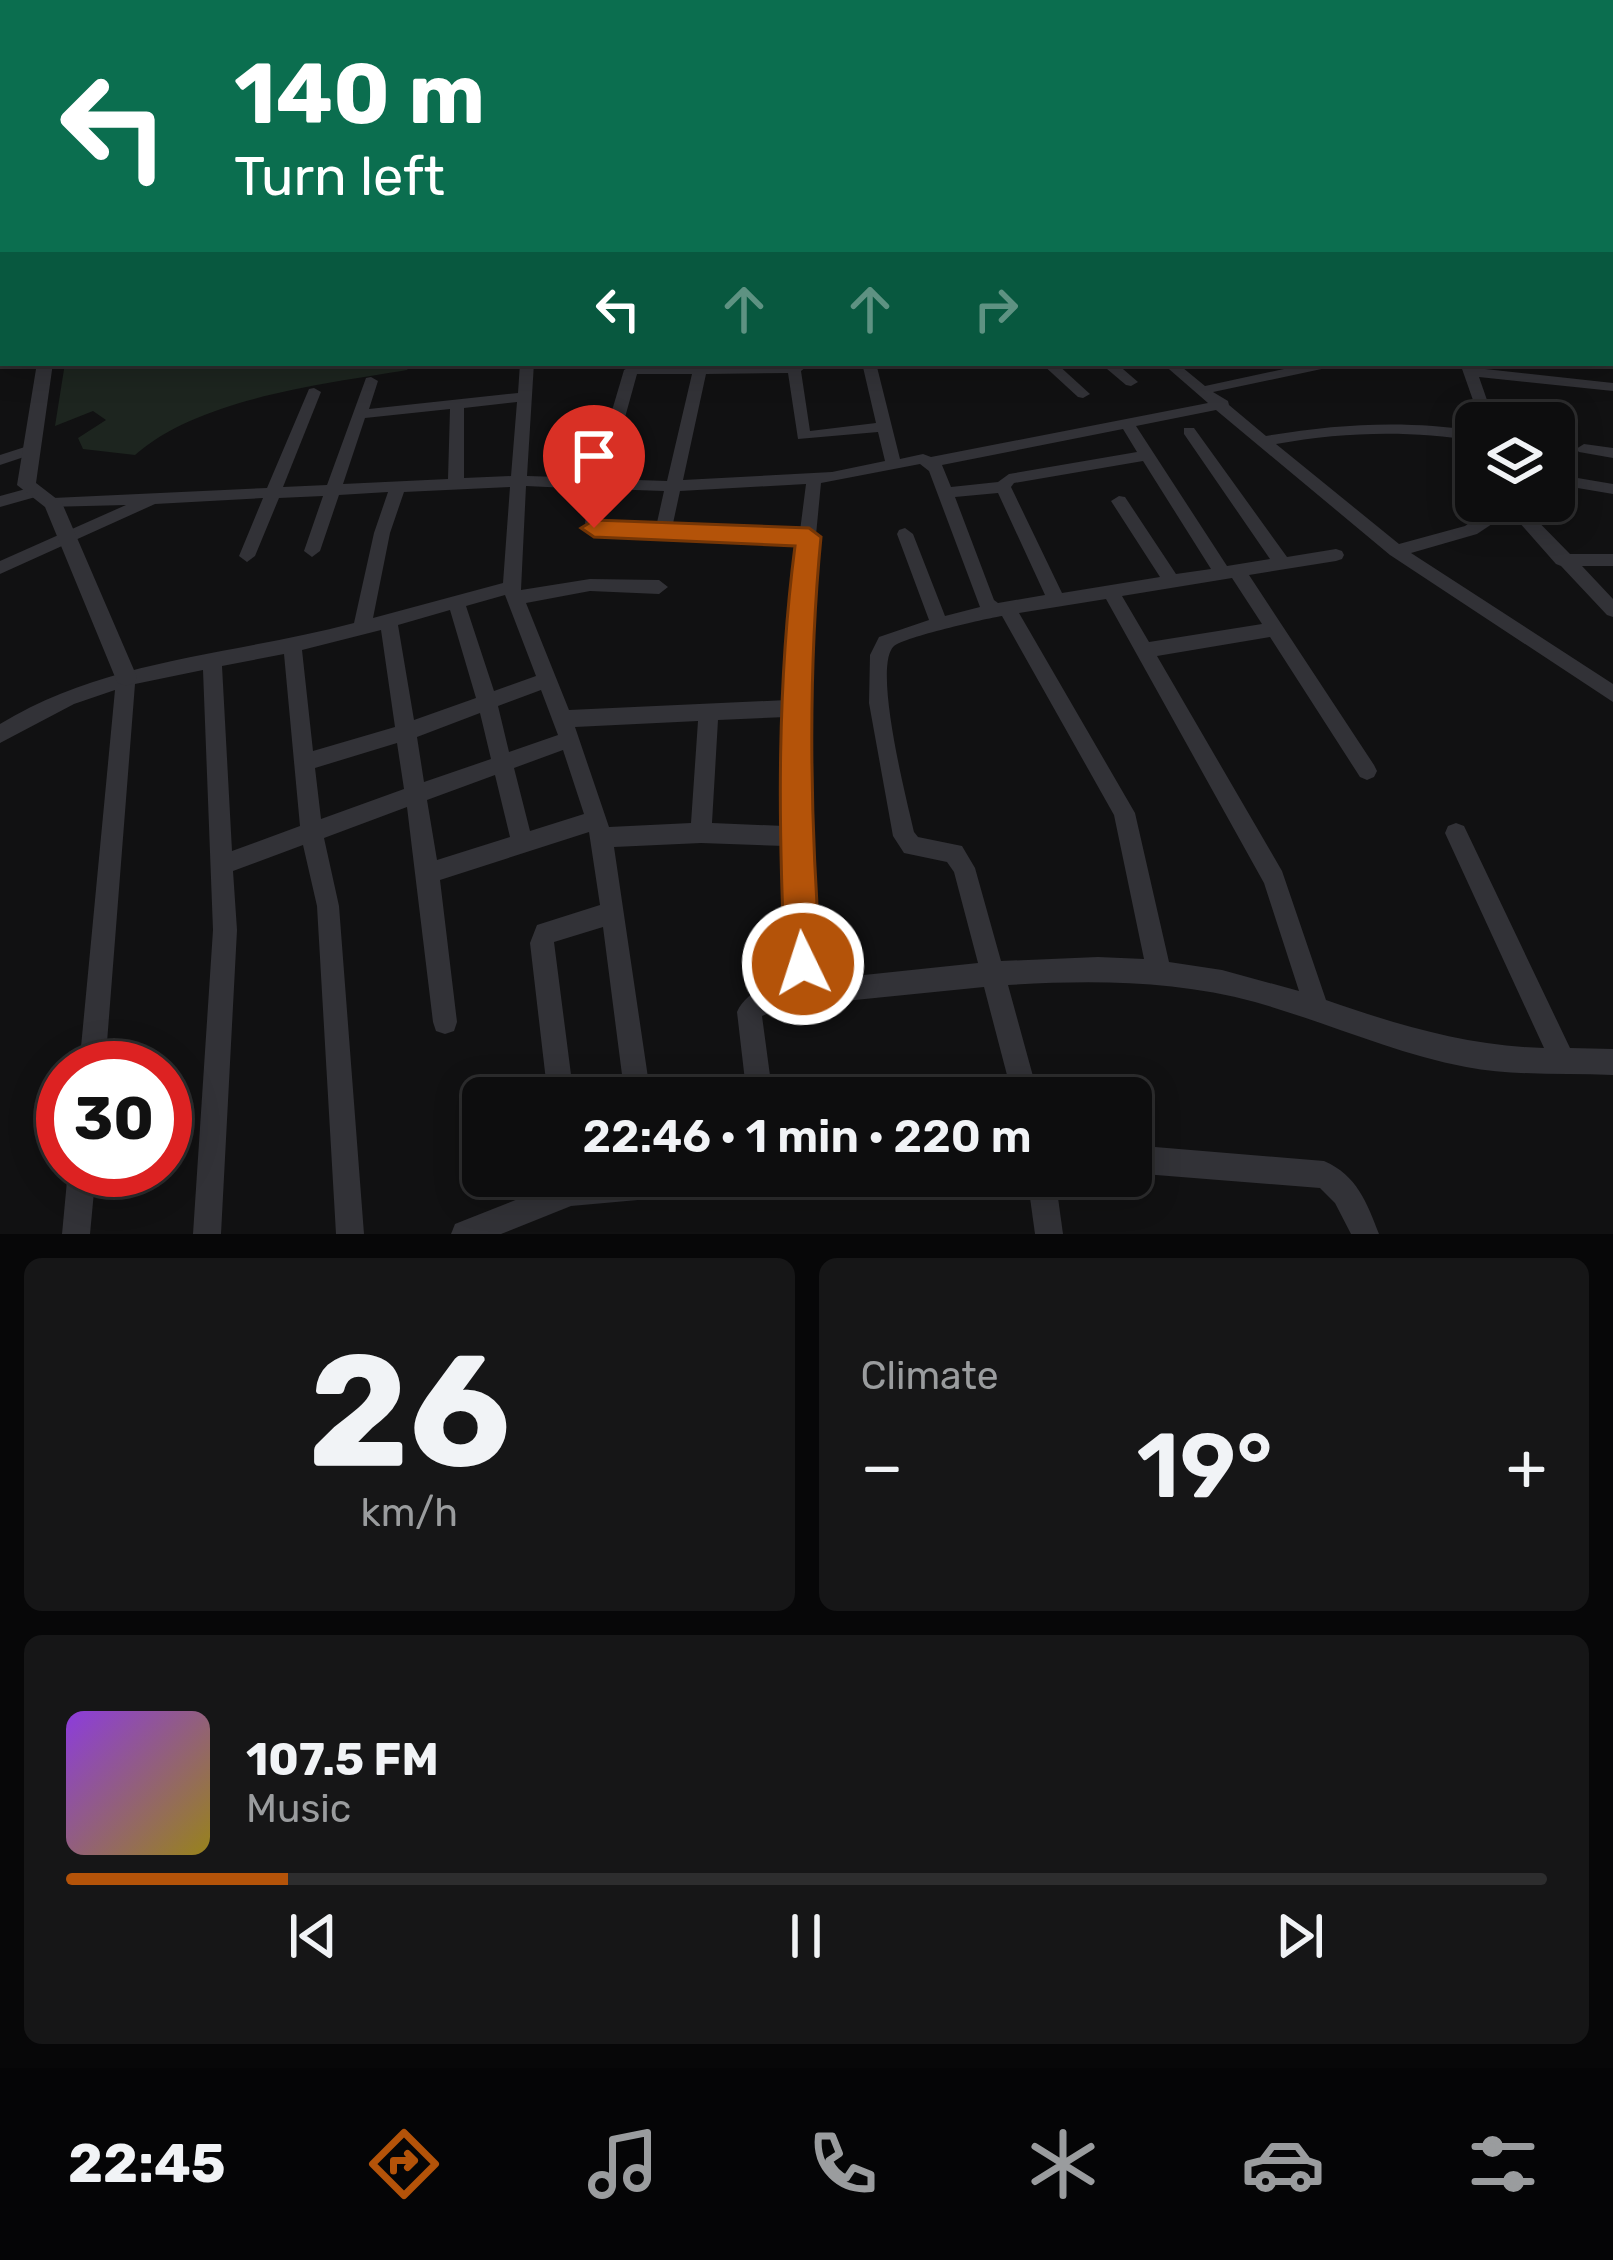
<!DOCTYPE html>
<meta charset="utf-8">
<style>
body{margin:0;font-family:Rubik,sans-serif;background:#161617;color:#f1f3f6;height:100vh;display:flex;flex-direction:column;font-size:45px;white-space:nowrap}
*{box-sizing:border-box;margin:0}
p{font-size:39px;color:#9a9c9e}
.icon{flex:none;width:66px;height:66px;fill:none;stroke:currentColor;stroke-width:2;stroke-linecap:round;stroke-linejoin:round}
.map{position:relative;height:1234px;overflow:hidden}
.side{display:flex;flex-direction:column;gap:24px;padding:24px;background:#070708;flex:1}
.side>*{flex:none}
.hud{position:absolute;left:0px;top:0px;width:1614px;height:366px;box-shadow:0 6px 30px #0003,0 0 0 3px #2d2d2e;background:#0b6e4f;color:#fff;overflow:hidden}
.controls{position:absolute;left:1455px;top:402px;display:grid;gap:24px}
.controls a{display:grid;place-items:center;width:120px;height:120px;border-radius:18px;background:#0d0d0e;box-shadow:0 6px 30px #0003,0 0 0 3px #2d2d2e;font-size:60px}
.speed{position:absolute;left:36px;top:1041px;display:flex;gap:24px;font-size:60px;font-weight:700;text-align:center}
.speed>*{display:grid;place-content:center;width:156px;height:156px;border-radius:50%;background:#0d0d0e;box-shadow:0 6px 30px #0003,0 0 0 3px #2d2d2e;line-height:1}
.speed .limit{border:18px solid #d22;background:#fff;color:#111}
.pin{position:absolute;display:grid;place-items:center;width:102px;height:102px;color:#fff;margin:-123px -51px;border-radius:50% 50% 50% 0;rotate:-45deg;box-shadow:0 0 12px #0007}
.pin .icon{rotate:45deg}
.me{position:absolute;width:132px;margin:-66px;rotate:356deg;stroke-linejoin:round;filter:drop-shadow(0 0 9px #0008)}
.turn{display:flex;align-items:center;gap:42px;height:252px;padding:0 36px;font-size:54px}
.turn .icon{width:156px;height:156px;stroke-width:2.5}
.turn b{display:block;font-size:84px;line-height:102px}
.lanes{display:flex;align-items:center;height:114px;padding:0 36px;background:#0003;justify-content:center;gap:60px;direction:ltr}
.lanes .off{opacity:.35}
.big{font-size:90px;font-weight:600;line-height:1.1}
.side .widget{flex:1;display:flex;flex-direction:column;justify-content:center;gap:18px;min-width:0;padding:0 42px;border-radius:18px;background:#161617}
.side .dial{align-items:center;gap:0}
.dial b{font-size:156px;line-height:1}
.song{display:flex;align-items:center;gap:36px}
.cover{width:144px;height:144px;border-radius:18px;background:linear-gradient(135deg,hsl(270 70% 55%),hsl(50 70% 35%))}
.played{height:12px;border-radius:6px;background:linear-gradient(90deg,#b45309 15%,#2d2d2e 15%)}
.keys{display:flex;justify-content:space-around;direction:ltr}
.heat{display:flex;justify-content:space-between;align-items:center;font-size:66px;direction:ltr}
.side .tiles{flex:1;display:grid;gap:24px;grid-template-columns:1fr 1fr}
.widget:last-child{grid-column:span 2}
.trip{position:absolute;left:462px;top:1077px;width:690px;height:120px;border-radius:18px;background:#0d0d0e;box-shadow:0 6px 30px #0003,0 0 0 3px #2d2d2e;font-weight:600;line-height:120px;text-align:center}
.dock{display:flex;height:192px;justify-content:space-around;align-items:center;background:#050506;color:#9a9c9e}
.dock .icon{width:84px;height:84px}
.dock .active{color:#b45309}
.dock b{font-size:54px;color:#f1f3f6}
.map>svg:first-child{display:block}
.green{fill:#1d251f}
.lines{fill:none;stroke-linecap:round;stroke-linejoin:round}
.minor{fill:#323237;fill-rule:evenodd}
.tertiary{fill:#323237;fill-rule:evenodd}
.route{fill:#b45309;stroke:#753606;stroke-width:3}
</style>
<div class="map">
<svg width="1613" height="1234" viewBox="0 0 1613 1234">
<rect width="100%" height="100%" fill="#111112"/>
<path class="green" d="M 65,363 L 413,363 L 407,370 C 324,384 199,398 135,455 L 83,449 L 78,438 L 106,420 L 93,411 L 55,426 Z"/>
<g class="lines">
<g class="minor">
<polygon points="3,188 3,195 0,196 0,189"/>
<rect x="1611" y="190" width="2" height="7"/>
<rect x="1611" y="207" width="2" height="6"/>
<polygon points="1611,249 1613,250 1613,258 1611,257"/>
<rect x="0" y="270" width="3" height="8"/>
<polygon points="3,298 3,310 0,311 0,299"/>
<path d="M 520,363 L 534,363 L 527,476 L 592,478 L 624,370 L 631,366 L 811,363 L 801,371 L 810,431 L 876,423 L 862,363 L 876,363 L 900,459 L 923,454 L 931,457 L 1208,403 L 1162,363 L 1177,363 L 1205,386 L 1312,363 L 1338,363 L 1331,367 L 1213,392 L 1228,401 L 1229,405 L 1266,436 C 1338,424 1404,420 1476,431 L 1476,441 C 1408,430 1344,432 1276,444 L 1399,544 L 1465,526 L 1501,501 L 1518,501 L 1570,554 L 1613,554 L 1613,566 L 1582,566 L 1613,599 L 1613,617 L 1607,615 L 1561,566 L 1556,564 L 1510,512 L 1477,534 L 1411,553 L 1613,684 L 1613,702 L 1390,555 L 1216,410 L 1136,426 L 1227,566 L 1270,559 L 1184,434 L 1184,428 L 1194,428 L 1287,557 L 1336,549 L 1342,551 L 1344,555 L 1342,559 L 1336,561 L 1249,575 L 1374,765 L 1377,771 L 1374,777 L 1367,780 L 1360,777 L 1270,637 L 1157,656 L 1282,871 L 1326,1000 C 1398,1025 1467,1046 1544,1048 L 1445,833 L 1448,826 L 1456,823 L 1464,826 L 1570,1048 L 1613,1049 L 1613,1075 C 1564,1073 1514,1076 1466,1067 C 1393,1053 1326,1022 1255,1002 C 1173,980 1091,980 1008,985 L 1039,1098 L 1013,1098 L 984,987 L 825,1003 L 809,996 L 762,1016 L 773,1098 L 747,1098 L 737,1012 C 747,989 773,985 795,977 L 791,964 L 785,846 L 701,843 L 614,847 L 651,1098 L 625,1098 L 603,927 L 554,942 L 574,1098 L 548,1098 L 530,943 L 537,925 L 600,905 L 589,832 L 440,880 L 457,1022 L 454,1031 L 445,1034 L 436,1031 L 433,1022 L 407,807 L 324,838 L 339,906 L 364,1234 L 336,1234 L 317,906 L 303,845 L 233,871 L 237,930 L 221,1234 L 193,1234 L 213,930 L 203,670 L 135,684 L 105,1068 L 79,1068 L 115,690 L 74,704 L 0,743 L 0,724 C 108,658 234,655 354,623 L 374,533 L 388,492 L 339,495 L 320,551 L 312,557 L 304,551 L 323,496 L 279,498 L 255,556 L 247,562 L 239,556 L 263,498 L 155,504 L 0,574 L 0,561 L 126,505 L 47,507 L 45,503 L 47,499 L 53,498 L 267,488 L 309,389 L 314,388 L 321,392 L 283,487 L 327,485 L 366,378 L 371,377 L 378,381 L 369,409 L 518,393 ZM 788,373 L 798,439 L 878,432 L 885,461 L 832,472 L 683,480 L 706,374 ZM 637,374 L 692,374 L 667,481 L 608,479 ZM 517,402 L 511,476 L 464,478 L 464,408 ZM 450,409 L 448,479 L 343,484 L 365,418 ZM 1123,429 L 1137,452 L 1009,474 L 998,482 L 951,487 L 942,465 ZM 1143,461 L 1211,569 L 1176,574 L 1125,497 L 1119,496 L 1111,501 L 1160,577 L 1062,593 L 1011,487 L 1014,483 ZM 920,464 L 929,471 L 980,607 L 945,616 L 913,534 L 905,528 L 899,530 L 897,534 L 929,620 L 879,637 L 870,655 L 869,703 L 893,836 L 904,853 L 947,862 L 954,872 L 978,963 L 826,979 L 818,975 L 815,964 L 806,836 L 806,639 L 821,483 ZM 806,484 L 800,531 L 672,528 L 680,491 ZM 526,486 L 590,489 L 585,523 L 594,536 L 600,538 L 799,543 L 788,639 L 787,700 L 569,710 L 526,603 L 590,591 L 659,594 L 668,587 L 659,580 L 590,579 L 521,590 ZM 510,487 L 503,583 L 373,618 L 390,533 L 404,492 ZM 606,489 L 664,491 L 656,527 L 605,526 L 601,522 ZM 998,493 L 1045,595 L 998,603 L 994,600 L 955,497 ZM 1232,578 L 1262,624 L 1149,642 L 1122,596 ZM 505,595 L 536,676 L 494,691 L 466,606 ZM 1106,599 L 1264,883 L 1299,991 L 1222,970 L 1169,962 L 1135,813 L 1019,613 ZM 450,610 L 476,698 L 414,720 L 398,625 ZM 1002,616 L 1114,815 L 1144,959 L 1098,957 L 1001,961 L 975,868 L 962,846 L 918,837 L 914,832 C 907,801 872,666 894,646 C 905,637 984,619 1002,616 ZM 381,630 L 395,727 L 313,751 L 302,650 ZM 284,654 L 300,826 L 232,851 L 222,666 ZM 541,690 L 558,735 L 509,752 L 498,706 ZM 480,713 L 491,759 L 424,782 L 417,737 ZM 786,717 L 784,826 L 712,823 L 718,720 ZM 698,721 L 691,823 L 609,827 L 575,727 ZM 397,743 L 404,789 L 321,819 L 315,768 ZM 563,750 L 584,814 L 530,831 L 514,768 ZM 495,775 L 510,837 L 437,860 L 427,800 Z"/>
<polygon points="1041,363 1056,363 1090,394 1083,398 1078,397"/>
<polygon points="1100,363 1116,363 1138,382 1131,386 1126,385"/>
<polygon points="1463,363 1473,363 1476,368 1613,383 1613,391 1479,377 1495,423 1481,423 1461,366"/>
<polygon points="1584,444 1613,448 1613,458 1579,452 1576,449"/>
<polygon points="31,445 36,447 36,453 0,465 0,455"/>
<polygon points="1554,474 1613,484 1613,494 1554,484"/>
<polygon points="33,487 39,488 41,492 39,496 0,507 0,496"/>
<path d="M 1131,1145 L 1324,1161 C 1357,1175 1367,1203 1379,1234 L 1351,1234 L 1335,1203 L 1320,1188 L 1131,1173 Z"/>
<polygon points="68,1170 96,1170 90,1234 62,1234"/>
<polygon points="594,1176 763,1176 759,1186 749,1190 571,1206 501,1234 451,1234 455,1224 465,1220 571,1178"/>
<polygon points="1027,1176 1055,1176 1063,1234 1035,1234"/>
</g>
<g class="tertiary">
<rect x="1611" y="322" width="2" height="10"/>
<polygon points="37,363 53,363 36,483 62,503 137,677 134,683 126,686 118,683 115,677 45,507 17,485"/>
</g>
</g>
<linearGradient id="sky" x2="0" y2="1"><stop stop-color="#09090a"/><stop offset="0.5" stop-color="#323844"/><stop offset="1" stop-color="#323844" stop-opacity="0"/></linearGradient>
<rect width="1613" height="349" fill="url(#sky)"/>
<path class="route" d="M 594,520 L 809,528 L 821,537 C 807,680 810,821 821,964 L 816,976 L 803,982 L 790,976 L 785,964 C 778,823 777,685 795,546 L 594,537 L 581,528 Z"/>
</svg>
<div class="controls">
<a><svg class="icon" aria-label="layers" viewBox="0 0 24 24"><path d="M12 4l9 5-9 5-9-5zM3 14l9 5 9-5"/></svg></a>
</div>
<div class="speed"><div class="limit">30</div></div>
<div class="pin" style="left:594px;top:528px;background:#d93025"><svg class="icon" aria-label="arrive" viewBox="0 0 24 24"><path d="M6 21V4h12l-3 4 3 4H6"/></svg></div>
<svg class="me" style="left:803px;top:964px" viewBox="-20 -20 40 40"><circle r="17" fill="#b45309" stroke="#fff" stroke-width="3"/><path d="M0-11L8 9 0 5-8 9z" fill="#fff"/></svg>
<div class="trip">22:46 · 1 min · 220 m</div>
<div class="hud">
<div class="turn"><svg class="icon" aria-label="left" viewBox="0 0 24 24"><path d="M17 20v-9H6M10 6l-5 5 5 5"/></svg><div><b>140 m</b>Turn left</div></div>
<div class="lanes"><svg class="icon" aria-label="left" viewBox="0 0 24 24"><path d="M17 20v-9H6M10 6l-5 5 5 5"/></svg><svg class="icon off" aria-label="ahead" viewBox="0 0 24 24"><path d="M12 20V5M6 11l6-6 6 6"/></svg><svg class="icon off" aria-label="ahead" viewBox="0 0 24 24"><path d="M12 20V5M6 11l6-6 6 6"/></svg><svg class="icon off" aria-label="right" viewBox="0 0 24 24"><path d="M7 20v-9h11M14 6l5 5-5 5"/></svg></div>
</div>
</div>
<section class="side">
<div class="tiles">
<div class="widget dial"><b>26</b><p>km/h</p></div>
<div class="widget"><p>Climate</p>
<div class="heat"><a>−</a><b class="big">19°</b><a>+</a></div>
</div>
<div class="widget">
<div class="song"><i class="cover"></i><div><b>107.5 FM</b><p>Music</p></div></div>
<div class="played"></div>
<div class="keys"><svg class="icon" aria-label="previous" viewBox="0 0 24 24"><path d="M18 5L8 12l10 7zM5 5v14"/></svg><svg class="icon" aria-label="pause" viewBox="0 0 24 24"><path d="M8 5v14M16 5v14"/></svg><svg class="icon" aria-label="next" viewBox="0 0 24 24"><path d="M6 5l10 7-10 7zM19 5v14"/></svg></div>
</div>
</div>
</section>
<nav class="dock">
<b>22:45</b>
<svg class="icon active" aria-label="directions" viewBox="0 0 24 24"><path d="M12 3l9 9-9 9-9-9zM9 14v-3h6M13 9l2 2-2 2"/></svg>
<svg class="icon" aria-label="music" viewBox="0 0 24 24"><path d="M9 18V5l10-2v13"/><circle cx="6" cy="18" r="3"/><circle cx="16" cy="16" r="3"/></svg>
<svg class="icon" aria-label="phone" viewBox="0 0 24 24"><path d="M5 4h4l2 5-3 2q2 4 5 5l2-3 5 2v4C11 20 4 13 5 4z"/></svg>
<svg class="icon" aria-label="climate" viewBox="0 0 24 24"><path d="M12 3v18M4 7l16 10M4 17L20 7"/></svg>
<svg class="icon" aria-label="car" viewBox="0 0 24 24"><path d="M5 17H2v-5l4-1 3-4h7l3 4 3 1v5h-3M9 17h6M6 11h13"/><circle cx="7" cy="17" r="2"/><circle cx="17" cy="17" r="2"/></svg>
<svg class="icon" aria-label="filters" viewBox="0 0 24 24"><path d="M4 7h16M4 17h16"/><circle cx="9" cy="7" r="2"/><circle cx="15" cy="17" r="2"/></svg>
</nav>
